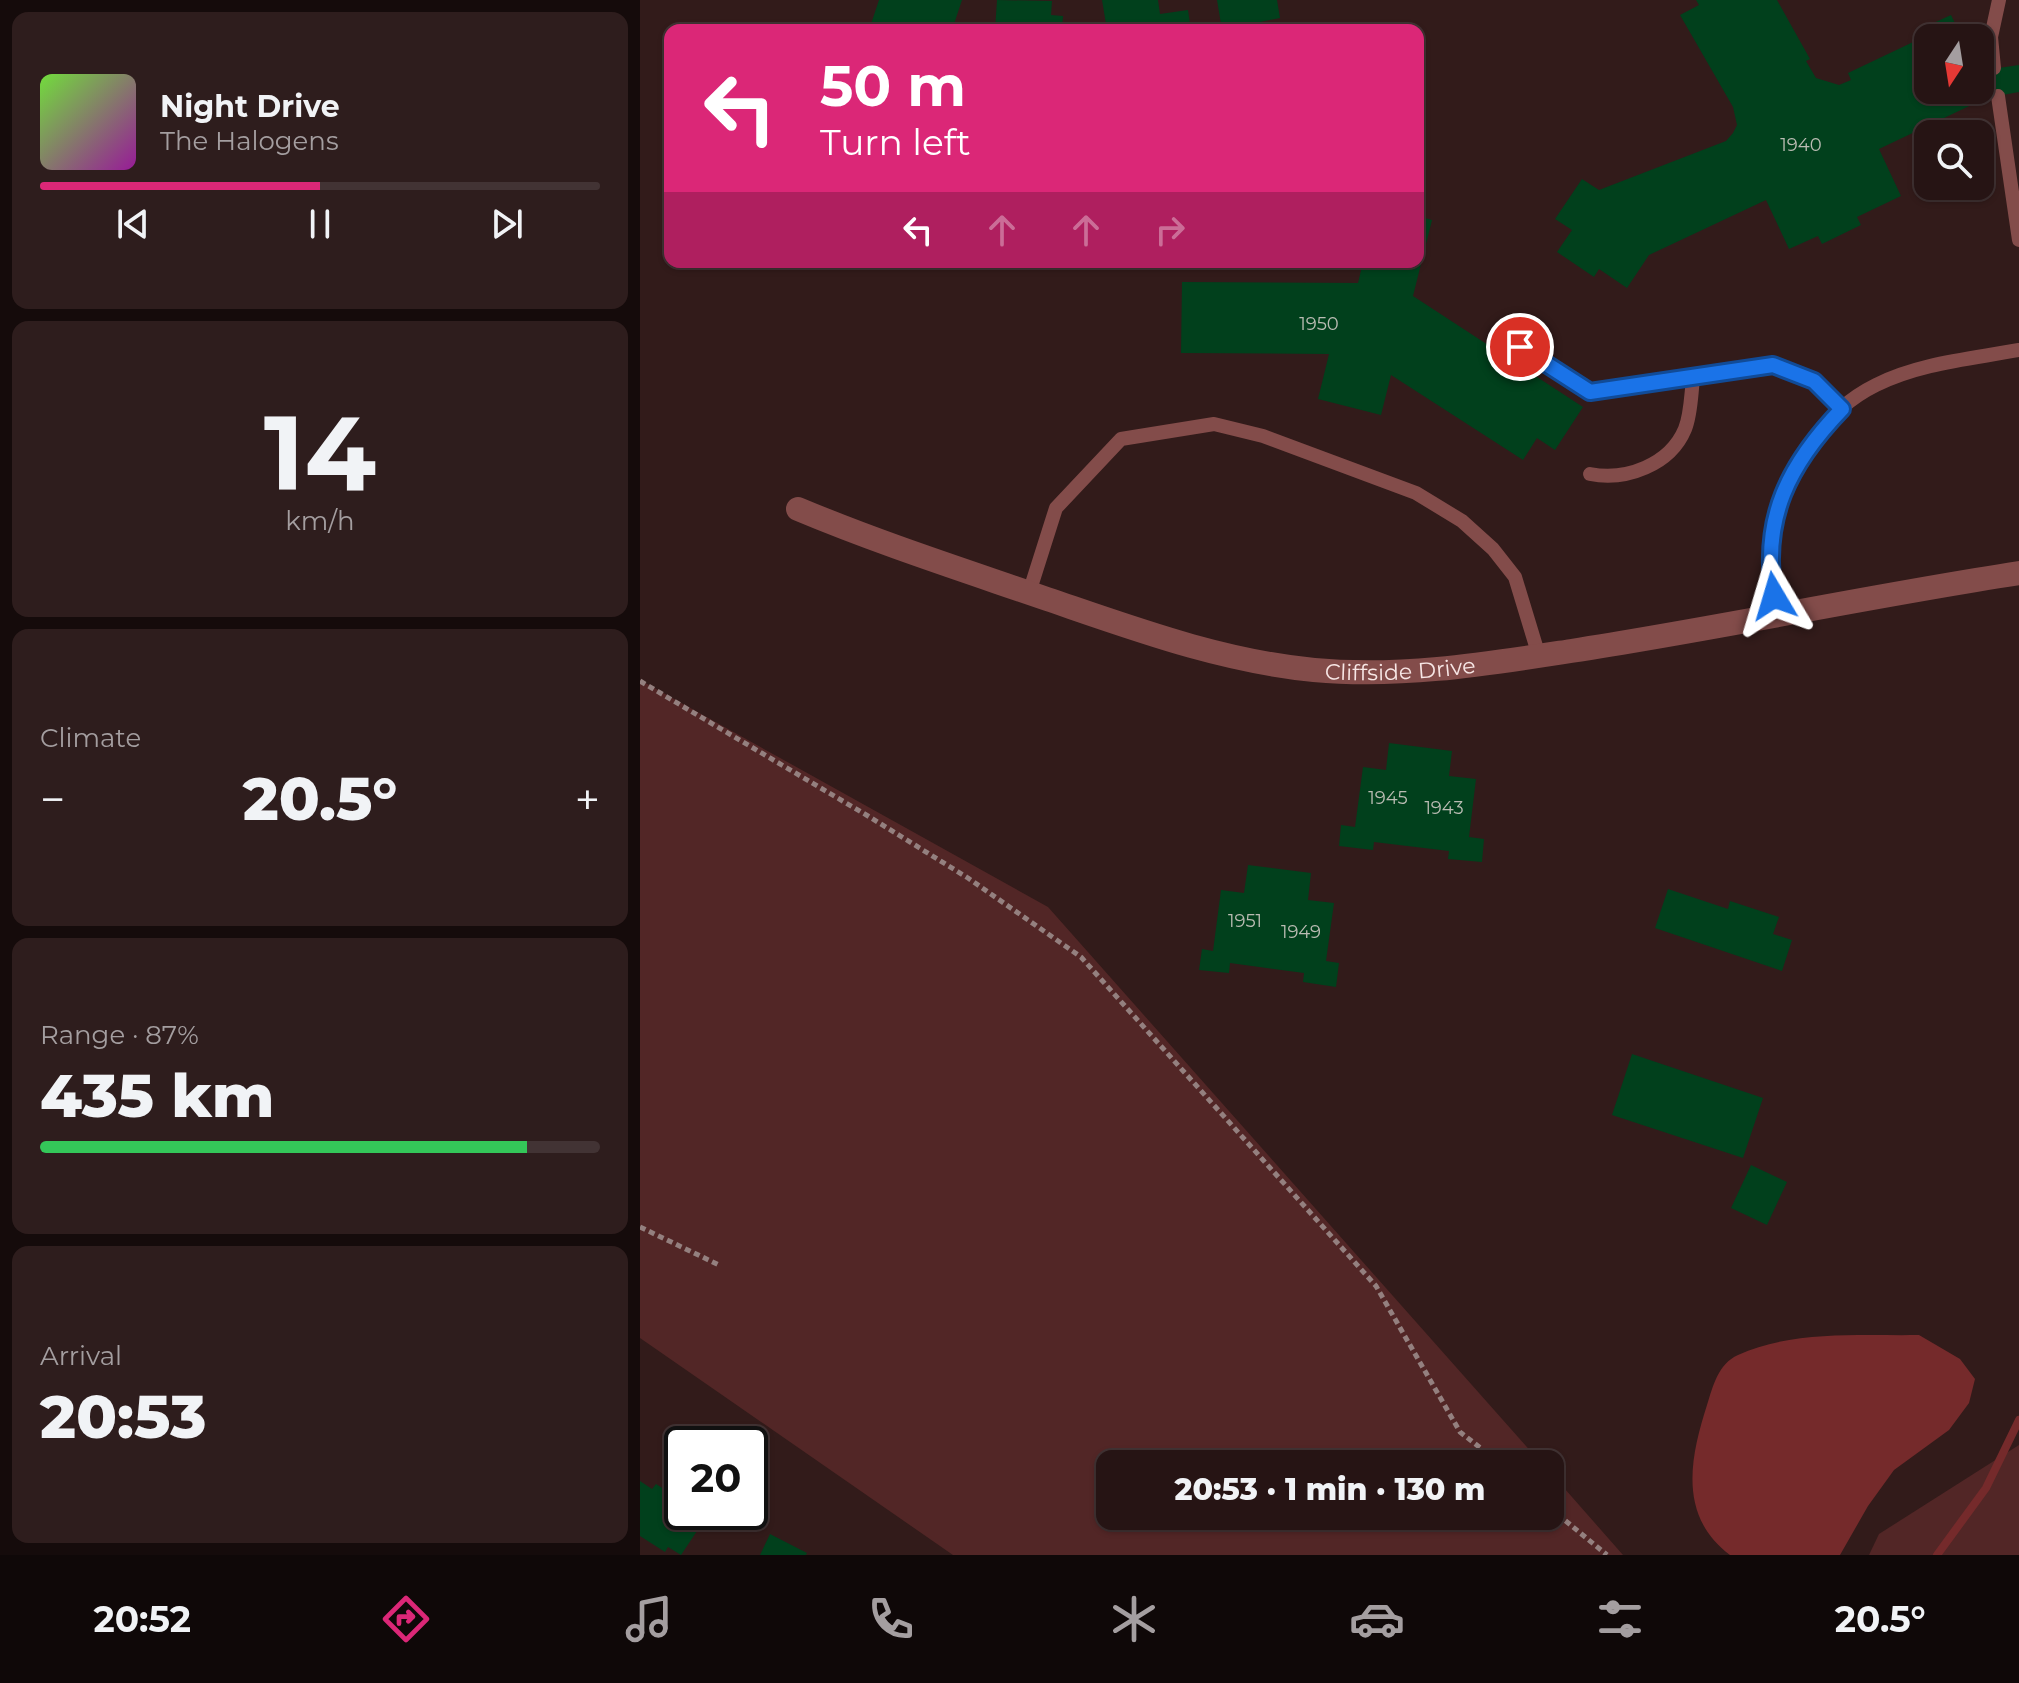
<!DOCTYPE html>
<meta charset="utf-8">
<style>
body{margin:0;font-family:Montserrat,sans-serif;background:#2e1d1d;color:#f1f3f6;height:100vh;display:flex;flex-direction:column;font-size:30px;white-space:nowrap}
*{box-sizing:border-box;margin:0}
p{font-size:26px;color:#a49ea0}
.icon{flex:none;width:44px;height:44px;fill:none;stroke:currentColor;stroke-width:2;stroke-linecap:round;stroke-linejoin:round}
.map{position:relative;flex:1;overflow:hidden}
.sheet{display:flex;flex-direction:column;gap:12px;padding:12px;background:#150b0b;width:640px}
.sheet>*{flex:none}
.banner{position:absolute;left:24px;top:24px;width:760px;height:244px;border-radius:16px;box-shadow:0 2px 6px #0004,0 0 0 2px #423334;background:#db2777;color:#fff;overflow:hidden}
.needle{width:52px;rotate:192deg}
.fabs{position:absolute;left:1274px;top:24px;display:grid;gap:16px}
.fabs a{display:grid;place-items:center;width:80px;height:80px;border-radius:16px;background:#261414;box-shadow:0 2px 6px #0004,0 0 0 2px #423334;font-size:40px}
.speed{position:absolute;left:24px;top:1426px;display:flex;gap:16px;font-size:40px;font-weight:700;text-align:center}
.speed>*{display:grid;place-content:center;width:104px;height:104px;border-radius:50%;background:#261414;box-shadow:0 2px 6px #0004,0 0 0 2px #423334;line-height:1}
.speed .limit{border:4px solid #111;border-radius:12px;background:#fff;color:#111}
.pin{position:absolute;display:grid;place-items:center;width:68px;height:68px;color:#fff;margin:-34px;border:4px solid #fff;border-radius:50%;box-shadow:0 2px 8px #0007}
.me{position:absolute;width:88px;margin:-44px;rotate:353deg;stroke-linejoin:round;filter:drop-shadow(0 0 6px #0008)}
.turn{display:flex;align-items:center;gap:28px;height:168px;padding:0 24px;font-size:36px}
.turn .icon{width:104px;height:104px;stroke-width:2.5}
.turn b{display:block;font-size:56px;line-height:68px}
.lanes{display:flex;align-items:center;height:76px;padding:0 24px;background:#0003;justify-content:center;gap:40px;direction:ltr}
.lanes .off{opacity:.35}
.big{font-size:60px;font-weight:800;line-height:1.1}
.sheet .widget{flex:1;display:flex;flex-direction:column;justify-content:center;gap:12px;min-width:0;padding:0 28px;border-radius:16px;background:#2e1d1d}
.sheet .dial{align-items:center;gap:0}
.dial b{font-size:104px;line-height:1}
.song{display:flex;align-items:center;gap:24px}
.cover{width:96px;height:96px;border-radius:12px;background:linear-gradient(135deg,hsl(100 70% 55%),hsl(300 70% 35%))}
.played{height:8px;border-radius:4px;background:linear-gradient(90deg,#db2777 50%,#423334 50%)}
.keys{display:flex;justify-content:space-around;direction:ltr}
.heat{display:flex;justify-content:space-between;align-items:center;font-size:44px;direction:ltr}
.charge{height:12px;border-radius:6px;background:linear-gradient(90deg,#34c759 87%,#423334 0)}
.trip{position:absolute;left:456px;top:1450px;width:468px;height:80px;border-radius:16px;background:#261414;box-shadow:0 2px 6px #0004,0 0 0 2px #423334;font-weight:800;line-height:80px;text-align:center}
.tabs{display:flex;height:128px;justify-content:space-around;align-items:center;background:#0f0808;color:#a49ea0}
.tabs .icon{width:56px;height:56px}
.tabs .active{color:#db2777}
.tabs b{font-size:36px;color:#f1f3f6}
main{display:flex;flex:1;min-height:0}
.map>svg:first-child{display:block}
.green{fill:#522626}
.water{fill:#752a2b}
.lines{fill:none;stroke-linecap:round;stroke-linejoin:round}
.stream{stroke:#752a2b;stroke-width:8}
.building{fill:#01401c}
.path{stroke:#94807f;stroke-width:5;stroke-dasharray:6 4;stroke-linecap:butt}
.lane{stroke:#834c4a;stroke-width:14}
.street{stroke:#834c4a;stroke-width:24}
.route-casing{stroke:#114b97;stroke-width:20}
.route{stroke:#1a73e8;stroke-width:14}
.labels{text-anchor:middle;stroke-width:8;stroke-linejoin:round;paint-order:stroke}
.number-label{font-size:18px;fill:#babcb3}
.street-label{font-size:22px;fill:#f7e6e5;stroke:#130808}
</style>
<main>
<section class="sheet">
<div class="widget">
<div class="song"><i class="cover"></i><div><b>Night Drive</b><p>The Halogens</p></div></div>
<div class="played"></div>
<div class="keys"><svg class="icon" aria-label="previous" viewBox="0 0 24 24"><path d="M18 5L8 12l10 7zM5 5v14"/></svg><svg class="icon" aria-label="pause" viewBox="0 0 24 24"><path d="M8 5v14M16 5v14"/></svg><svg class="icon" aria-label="next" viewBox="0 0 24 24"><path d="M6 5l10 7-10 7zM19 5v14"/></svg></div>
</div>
<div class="widget dial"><b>14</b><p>km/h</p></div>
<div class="widget"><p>Climate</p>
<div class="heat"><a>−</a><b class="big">20.5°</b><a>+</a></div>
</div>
<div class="widget"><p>Range · 87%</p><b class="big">435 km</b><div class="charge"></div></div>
<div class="widget"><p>Arrival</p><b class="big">20:53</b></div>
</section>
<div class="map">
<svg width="1379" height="1555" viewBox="0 0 1379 1555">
<rect width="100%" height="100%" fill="#321b1a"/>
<g class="green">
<polygon points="0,680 408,907 902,1464 470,1464 470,1516 910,1516 910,1472 983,1555 313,1555 0,1338"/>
<polygon points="1379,1445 1379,1555 1229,1555 1239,1534"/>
</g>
<path class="water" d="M 1279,1335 L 1320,1359 L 1335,1379 L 1329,1403 L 1309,1430 L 1254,1470 L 1228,1506 L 1200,1555 L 1090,1555 C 1038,1516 1050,1458 1067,1405 C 1073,1386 1078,1364 1098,1355 C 1153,1330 1220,1336 1279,1335 Z"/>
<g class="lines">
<polyline class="stream" points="1297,1555 1346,1488 1379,1420"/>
</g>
<g class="building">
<polygon points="239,0 322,0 312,30 229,30"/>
<polygon points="357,0 412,1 411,15 423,16 422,30 355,30"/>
<polygon points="462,0 518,0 520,14 548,10 551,30 467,30"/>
<polygon points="577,0 637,0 640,18 620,22 621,30 582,30"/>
<polygon points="1056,0 1137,0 1170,59 1166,61 1176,78 1199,85 1211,80 1208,73 1290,34 1287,26 1311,15 1322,38 1288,38 1288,90 1340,90 1340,49 1346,61 1342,63 1345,70 1379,65 1379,92 1346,98 1239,149 1261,196 1217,217 1221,225 1182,244 1178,236 1149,249 1126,200 1009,255 987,288 959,269 954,277 917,252 932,230 915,219 942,179 959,190 1086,141 1093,133 1097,125 1093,107 1040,15 1059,5"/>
<polygon points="778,216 792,220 773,296 943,407 915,450 897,438 883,460 751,375 741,415 678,399 689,354 541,353 542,282 718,283 723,262 778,262"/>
<polygon points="749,743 812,751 809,776 836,779 829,837 844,839 842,862 808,859 809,851 734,842 733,850 699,846 701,825 715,827 723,767 746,770"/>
<polygon points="608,865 671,873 668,900 694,903 686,961 699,963 696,987 663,982 664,973 590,963 589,973 559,970 562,949 573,951 581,890 604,893"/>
<polygon points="1028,889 1088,909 1090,901 1139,917 1133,934 1152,940 1142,971 1015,928"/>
<polygon points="992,1054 1123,1098 1103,1158 972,1115"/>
<polygon points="1111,1165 1147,1182 1127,1225 1091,1208"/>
<polygon points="0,1481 12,1489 16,1484 41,1500 36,1508 61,1525 41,1555 28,1547 25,1552 0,1536"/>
<polygon points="130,1534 167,1553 166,1555 120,1555"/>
</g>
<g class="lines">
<g class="path">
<polyline points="0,681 228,816 328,878 441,957 736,1286 820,1432 861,1464"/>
<polyline points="0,1227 79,1265"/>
<polyline points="910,1508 967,1555"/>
</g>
<g class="lane">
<polyline points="1354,68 1351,37 1359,0"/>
<polyline points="1358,96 1379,240"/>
<polyline points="880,347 950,392 1133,365 1174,381 1202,409"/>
<path d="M 950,474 C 986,481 1030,465 1045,429 C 1051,414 1051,395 1053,379"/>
<polyline points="389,593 416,508 481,439 574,424 623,436 776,493 822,521 853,549 875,577 899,656"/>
<path d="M 1137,616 C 1134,598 1130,579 1129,561 C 1129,547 1133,532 1137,519 C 1152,464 1183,411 1236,385 C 1280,363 1331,359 1379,350"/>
</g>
<path class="street" id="s1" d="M 158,509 C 239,543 323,570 407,599 C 495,629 581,661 674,670 C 761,678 846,664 931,651 C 1081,628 1229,596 1379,573"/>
</g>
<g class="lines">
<g class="route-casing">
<path id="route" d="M 880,347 L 950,392 L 1133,365 L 1174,381 L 1202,409 C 1149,464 1121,518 1134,596"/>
</g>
<use href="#route" class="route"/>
</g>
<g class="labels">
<g class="number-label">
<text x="1161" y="151">1940</text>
<text x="679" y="330">1950</text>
<text x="748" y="804">1945</text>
<text x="804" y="814">1943</text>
<text x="605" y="927">1951</text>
<text x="661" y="938">1949</text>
</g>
<g class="street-label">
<text dy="8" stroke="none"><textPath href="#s1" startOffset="628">Cliffside Drive</textPath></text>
</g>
</g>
</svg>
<div class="fabs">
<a><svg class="needle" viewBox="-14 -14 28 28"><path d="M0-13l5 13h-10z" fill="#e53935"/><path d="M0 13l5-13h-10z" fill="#a49ea0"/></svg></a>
<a><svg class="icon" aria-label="search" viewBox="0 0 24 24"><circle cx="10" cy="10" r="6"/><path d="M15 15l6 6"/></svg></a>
</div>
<div class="speed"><div class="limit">20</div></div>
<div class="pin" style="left:880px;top:347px;background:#d93025"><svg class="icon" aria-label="arrive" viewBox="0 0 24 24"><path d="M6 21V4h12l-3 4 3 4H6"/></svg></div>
<svg class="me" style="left:1134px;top:596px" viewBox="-20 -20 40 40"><path d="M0-17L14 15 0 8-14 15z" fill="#1a73e8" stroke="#fff" stroke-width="4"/></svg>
<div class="trip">20:53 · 1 min · 130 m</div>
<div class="banner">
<div class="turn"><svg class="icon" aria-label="left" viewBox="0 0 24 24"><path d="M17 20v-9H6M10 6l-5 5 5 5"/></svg><div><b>50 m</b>Turn left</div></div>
<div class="lanes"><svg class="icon" aria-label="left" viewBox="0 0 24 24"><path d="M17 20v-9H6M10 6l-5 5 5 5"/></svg><svg class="icon off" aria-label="ahead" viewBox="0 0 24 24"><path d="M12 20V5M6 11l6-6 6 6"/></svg><svg class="icon off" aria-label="ahead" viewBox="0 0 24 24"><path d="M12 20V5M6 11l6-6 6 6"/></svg><svg class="icon off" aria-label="right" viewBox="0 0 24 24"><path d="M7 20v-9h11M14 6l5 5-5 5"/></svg></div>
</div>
</div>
</main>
<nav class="tabs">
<b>20:52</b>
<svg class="icon active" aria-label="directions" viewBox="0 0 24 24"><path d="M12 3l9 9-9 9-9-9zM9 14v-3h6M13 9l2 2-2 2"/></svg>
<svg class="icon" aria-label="music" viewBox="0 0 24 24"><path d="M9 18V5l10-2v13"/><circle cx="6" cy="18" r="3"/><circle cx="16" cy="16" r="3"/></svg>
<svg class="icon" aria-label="phone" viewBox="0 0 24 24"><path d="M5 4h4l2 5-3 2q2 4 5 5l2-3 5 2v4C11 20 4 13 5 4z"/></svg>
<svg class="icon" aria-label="climate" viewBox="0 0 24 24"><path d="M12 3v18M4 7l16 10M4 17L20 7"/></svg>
<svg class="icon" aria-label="car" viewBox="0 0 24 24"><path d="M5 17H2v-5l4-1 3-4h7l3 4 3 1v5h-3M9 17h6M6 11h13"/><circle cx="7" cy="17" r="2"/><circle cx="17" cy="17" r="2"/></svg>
<svg class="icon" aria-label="filters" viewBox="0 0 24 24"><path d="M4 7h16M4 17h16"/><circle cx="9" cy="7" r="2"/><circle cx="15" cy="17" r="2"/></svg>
<b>20.5°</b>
</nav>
